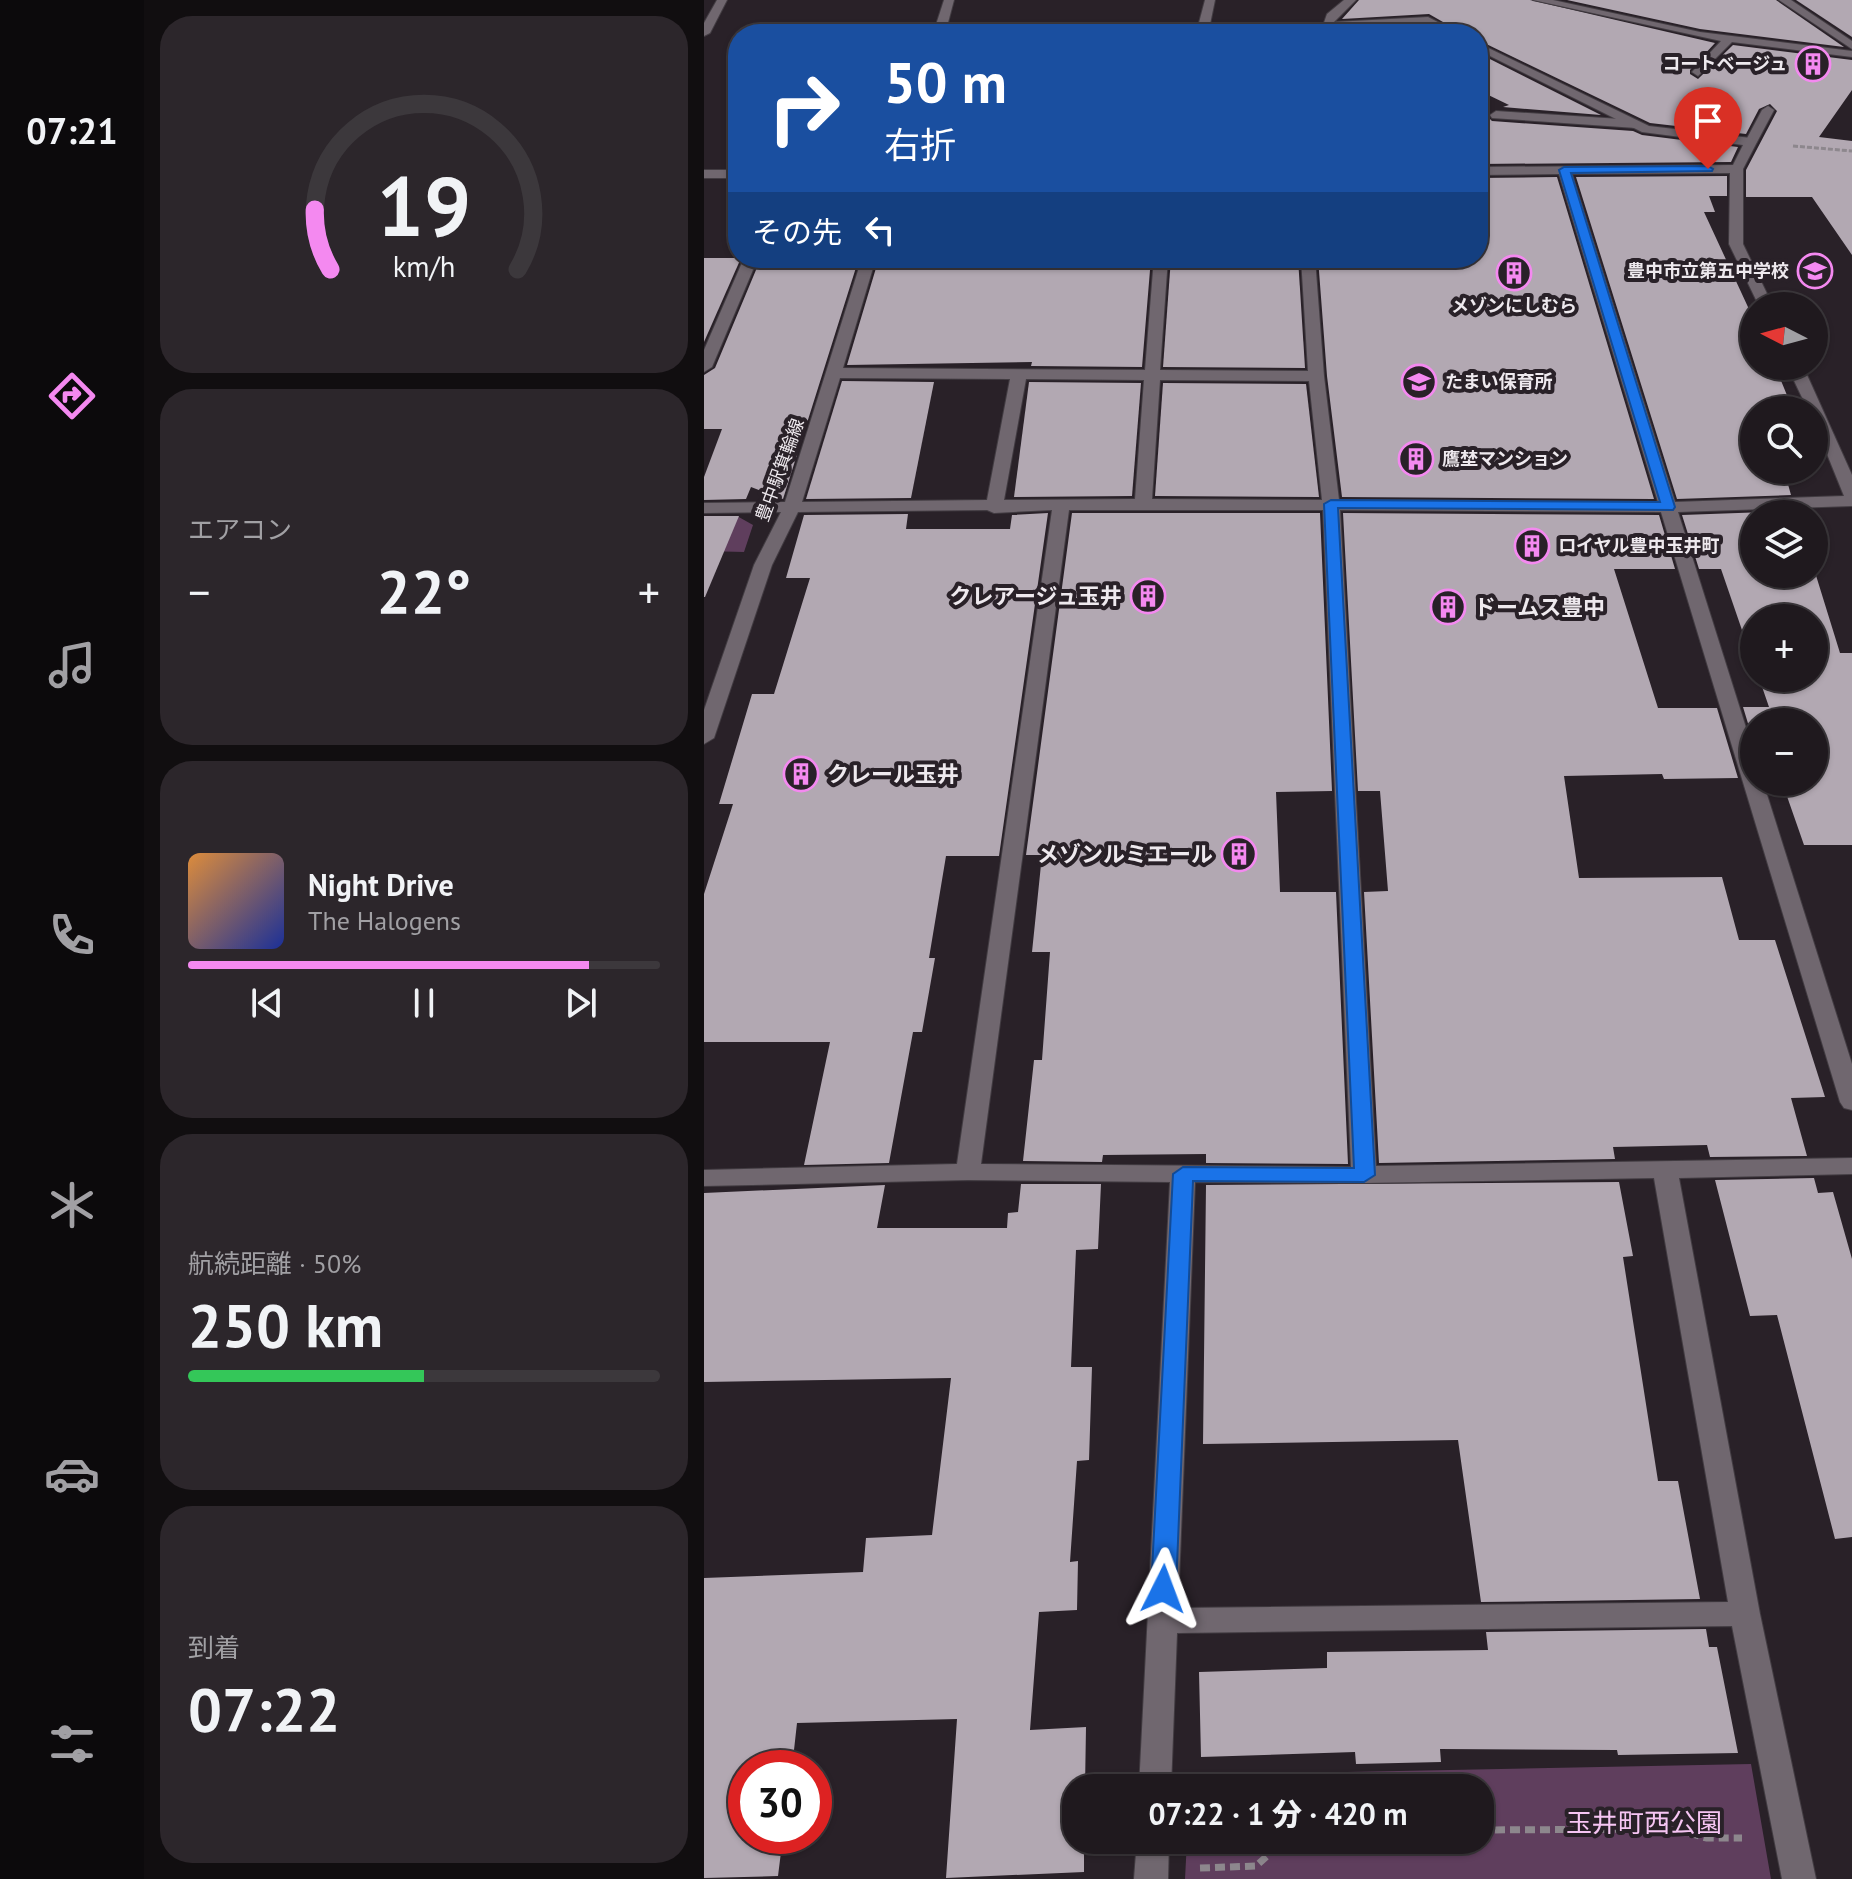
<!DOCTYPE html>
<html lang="ja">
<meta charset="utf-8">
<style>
body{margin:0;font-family:"PT Sans","Noto Sans JP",sans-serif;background:#2c262b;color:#f1f3f6;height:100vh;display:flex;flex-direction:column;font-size:30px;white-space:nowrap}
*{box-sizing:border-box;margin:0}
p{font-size:26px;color:#a1a0a4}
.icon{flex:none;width:44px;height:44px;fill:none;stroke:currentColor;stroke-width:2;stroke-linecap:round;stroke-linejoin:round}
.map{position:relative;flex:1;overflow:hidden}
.panel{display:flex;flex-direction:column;gap:16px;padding:16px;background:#110e10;width:560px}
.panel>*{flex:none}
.banner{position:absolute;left:24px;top:24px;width:760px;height:244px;border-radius:32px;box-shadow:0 2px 6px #0004,0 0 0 2px #3c383c;background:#1a4fa0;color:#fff;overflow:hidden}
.needle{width:52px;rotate:276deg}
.controls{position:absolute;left:1036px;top:292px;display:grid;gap:16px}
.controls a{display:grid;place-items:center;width:88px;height:88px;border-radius:50%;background:#1f191e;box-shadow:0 2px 6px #0004,0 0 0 2px #3c383c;font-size:40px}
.speed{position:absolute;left:24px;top:1750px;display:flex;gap:16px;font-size:40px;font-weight:700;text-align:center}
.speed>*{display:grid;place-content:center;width:104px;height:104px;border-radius:50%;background:#1f191e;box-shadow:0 2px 6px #0004,0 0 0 2px #3c383c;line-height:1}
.speed .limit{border:12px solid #d22;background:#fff;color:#111}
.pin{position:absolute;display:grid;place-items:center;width:68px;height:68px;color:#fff;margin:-82px -34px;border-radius:50% 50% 50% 0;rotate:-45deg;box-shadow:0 0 8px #0007}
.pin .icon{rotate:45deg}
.me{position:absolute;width:88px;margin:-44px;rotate:3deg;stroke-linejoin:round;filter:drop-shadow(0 0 6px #0008)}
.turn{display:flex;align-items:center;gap:28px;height:168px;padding:0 24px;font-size:36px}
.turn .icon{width:104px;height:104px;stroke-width:2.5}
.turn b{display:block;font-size:56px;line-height:68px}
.then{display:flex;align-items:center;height:76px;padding:0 24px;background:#0003;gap:16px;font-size:30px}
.big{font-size:60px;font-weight:800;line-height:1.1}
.panel .tile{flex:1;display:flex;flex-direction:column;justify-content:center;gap:12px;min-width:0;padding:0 28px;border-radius:32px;background:#2c262b}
.panel .dial{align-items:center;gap:0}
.dial svg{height:208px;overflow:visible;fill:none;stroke:#3c383c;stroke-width:7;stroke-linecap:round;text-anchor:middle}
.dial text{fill:#f1f3f6;stroke:none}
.song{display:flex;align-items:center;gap:24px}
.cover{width:96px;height:96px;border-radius:12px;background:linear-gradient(135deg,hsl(30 70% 55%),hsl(230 70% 35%))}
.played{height:8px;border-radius:4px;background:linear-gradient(90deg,#f489f0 85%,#3c383c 85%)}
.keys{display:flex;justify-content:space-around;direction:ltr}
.heat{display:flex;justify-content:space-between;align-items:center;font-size:44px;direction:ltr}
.charge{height:12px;border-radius:6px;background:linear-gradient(90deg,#34c759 50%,#3c383c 0)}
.trip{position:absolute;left:358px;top:1774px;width:432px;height:80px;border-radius:32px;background:#1f191e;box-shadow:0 2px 6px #0004,0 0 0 2px #3c383c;font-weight:800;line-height:80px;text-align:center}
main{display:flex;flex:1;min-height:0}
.tabs{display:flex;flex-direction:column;width:144px;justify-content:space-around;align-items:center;background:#0c0a0c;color:#a1a0a4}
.tabs .icon{width:56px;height:56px}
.tabs .on{color:#f489f0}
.tabs b{font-size:36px;color:#f1f3f6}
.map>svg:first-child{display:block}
.green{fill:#5f3e5d}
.building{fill:#b2a8b2}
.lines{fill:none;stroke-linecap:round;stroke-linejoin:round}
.service-casing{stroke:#423c42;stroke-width:2}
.minor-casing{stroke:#423c42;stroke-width:2}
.path-far1{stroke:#8d878d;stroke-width:3;stroke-dasharray:5 2;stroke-linecap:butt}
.path{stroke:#8d878d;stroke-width:7;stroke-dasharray:10 5;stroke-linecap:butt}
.service{fill:#70676f;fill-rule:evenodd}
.minor{fill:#70676f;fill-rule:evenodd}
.route{fill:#1a73e8;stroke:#114b97;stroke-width:2}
.labels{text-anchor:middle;stroke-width:8;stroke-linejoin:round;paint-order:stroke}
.far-poi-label{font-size:18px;font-weight:bold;fill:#eee9ee;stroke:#292128;text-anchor:start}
.far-street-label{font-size:18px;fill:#eee9ee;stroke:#292128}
.poi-label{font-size:22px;font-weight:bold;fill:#eee9ee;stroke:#292128;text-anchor:end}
.near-park-label{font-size:26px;fill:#f6c5f3;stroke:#292128}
</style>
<main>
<nav class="tabs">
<b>07:21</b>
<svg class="icon on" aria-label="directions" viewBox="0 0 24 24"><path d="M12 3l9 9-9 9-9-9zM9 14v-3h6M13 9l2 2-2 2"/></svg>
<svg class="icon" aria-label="music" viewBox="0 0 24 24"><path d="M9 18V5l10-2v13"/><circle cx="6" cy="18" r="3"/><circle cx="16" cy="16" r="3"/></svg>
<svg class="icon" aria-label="phone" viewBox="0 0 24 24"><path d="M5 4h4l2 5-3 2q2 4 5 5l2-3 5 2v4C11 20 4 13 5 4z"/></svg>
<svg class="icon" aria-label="climate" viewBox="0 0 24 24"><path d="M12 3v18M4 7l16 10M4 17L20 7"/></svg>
<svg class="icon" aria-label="car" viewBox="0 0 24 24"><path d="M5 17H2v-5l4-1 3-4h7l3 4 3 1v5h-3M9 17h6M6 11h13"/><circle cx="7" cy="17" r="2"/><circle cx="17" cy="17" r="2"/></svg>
<svg class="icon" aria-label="filters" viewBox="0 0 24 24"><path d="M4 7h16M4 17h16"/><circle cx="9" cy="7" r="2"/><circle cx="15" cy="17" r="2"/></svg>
</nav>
<section class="panel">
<div class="tile dial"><svg viewBox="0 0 100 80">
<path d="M14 69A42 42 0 1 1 86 69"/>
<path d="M14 69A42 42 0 0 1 8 46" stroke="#f489f0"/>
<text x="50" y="56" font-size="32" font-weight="700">19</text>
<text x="50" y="72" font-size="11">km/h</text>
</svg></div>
<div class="tile"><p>エアコン</p>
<div class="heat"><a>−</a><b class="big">22°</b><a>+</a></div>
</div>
<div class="tile">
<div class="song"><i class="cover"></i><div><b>Night Drive</b><p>The Halogens</p></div></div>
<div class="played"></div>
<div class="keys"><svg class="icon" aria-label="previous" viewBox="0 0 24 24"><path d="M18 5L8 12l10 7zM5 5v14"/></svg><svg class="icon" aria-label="pause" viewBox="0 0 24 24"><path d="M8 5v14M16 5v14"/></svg><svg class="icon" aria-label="next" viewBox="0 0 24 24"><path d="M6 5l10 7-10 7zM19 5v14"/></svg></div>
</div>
<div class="tile"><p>航続距離 · 50%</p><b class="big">250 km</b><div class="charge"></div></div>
<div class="tile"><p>到着</p><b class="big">07:22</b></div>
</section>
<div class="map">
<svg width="1148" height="1879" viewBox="0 0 1148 1879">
<rect width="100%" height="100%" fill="#292128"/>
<g class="green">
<polygon points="33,516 49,525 40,552 0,551"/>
<polygon points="1047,1764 1067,1879 481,1879 483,1840 776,1840 776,1788 486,1788 487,1775"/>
</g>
<g class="building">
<polygon points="655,0 826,0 1011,43 986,70 986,74 994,79 1029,45 1148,60 1148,90 1115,137 1148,141 1148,255 1108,197 1042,197 1042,170 1073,111 1066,104 1055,109 1042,134 946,123 774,40 774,34 760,34 725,14 638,19"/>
<polygon points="863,0 1072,0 1140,47 996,29"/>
<polygon points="1092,0 1148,0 1148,37"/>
<polygon points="721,26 736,34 662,34 654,30"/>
<polygon points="774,53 897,115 799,107 805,105 774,90"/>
<polygon points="783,116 788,121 929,131 938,135 1034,147 1027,162 774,164 774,118"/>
<polygon points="1023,176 1023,196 1005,196 1011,212 1000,212 1050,320 1050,366 1071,366 1089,410 1050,410 1050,470 1080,470 1087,495 973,499 872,177"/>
<polygon points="853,177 950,499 638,497 623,376 614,258 774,258 774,178"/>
<polygon points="0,258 37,258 0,342"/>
<polygon points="57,258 155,258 79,499 47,487 42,499 0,500 0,477 18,429 0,429 0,375 11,368"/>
<polygon points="175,258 447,258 438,367 327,366 328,362 143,365"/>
<polygon points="467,258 594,258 601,368 459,367"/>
<polygon points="138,381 230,382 207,498 102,499"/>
<polygon points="325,382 437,383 428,496 310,497"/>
<polygon points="459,383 602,384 615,497 451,496"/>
<polygon points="1092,511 1093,514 1050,514 1050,574 1110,574 1110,569 1136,653 1148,653 1148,845 1100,845 1078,782 1110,782 1110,722 1050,722 1050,743 1039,707 1065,707 1055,678 1110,678 1110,618 1050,618 1050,665 1017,569 995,569 978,515"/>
<polygon points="344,513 295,856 242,856 225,958 231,958 218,1032 209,1032 185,1163 100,1165 126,1042 0,1042 0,894 29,804 15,804 48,694 70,694 106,578 82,578 100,515 204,514 202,529 306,529 308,515"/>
<polygon points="368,513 616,513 628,791 572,792 576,892 632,892 644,1164 502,1163 502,1154 399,1155 398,1162 319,1161 330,1060 338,1060 346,952 328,952 338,855 322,855"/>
<polygon points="639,513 955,515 971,569 910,569 954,708 1013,708 1034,778 960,779 958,774 860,776 875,878 1018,877 1035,940 1071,940 1121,1097 1087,1098 1103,1156 1006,1157 1003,1145 909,1147 911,1159 675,1163 660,892 684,891 676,791 654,791"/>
<polygon points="0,516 35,516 1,597 0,597"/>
<polygon points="1110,1178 1114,1193 1129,1192 1148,1259 1148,1537 1131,1539 1073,1315 1046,1316 1011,1180"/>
<polygon points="915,1182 929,1256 919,1257 954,1481 974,1481 996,1599 777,1602 754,1440 499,1444 502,1185"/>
<polygon points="317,1184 397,1184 394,1249 372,1250 367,1367 388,1367 385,1460 373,1461 366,1562 374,1561 373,1610 335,1612 326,1730 382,1727 381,1788 372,1788 372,1840 380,1840 380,1872 242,1878 253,1719 93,1723 88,1768 42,1768 42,1836 79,1836 74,1876 0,1878 0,1578 159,1572 162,1538 228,1535 247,1378 0,1382 0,1193 181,1185 173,1228 303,1228 304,1213 314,1212"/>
<polygon points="1002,1629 1005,1647 1013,1647 1034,1753 914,1755 913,1750 736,1749 737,1762 652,1764 651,1752 497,1757 495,1672 623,1668 623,1652 784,1650 782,1632"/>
</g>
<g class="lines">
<g class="service-casing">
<g id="service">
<polygon points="1064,106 1070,110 1053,142 1043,145 1041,142 1058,110"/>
<polygon points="792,111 932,120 938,124 932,128 788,118 786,115"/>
</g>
</g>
<g class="minor-casing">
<g id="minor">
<polygon points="13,0 23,0 6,33 0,36 0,23"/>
<polygon points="240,0 250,0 241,34 229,34"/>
<polygon points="501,0 511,0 504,34 492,34"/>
<polygon points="640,0 652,0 630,22 724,17 757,34 742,34 722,23 627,29 624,34 616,34 623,14"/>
<polygon points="829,0 849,0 996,32 1148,51 1148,57 1028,42 994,76 988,72 1017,41"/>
<polygon points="1075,0 1087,0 1148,41 1148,49"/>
<path d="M 774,43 L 945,126 L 1047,138 L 1053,142 L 1039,169 L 1039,244 L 1069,306 L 1055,306 L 1025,244 L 1026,173 L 868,174 L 971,502 L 1140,496 L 1110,422 L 1110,410 L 1104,410 L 1083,366 L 1099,366 L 1148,475 L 1148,506 L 974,512 L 1050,753 L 1050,782 L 1059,782 L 1148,1064 L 1148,1110 L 1140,1108 L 1136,1102 L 957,512 L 636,510 L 672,1166 L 1148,1158 L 1148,1174 L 975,1178 L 1056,1614 L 1112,1879 L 1078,1879 L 1028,1626 L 473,1633 L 467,1788 L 435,1788 L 466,1182 L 264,1180 L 0,1186 L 0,1170 L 253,1164 L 348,510 L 290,513 L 283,510 L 94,512 L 68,565 L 10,738 L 0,744 L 0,710 L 50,565 L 77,512 L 0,513 L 0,503 L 81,502 L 158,258 L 172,258 L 139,368 L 441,370 L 450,258 L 464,258 L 456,370 L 604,371 L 597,258 L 611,258 L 620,376 L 635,500 L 954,502 L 855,174 L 774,175 L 774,167 L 1029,165 L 1039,145 L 938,132 L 774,50 ZM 136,378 L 306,379 L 283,500 L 98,502 ZM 322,379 L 440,380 L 431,499 L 300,500 ZM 456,380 L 605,381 L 618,500 L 448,499 ZM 365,510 L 619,510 L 647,1167 L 277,1164 ZM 950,1178 L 1024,1602 L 474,1608 L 491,1182 L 660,1183 Z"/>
<rect x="0" y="170" width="34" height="8"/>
<polygon points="40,258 54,258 8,367 0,372 0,350"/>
<polygon points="433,1840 465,1840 464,1879 430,1879"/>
</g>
</g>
<polyline class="path-far1" points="1089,146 1148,151"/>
<g class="path">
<polyline points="776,1830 971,1829 1002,1838 1038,1838"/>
<polyline points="496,1868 552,1866 581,1840"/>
</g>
<use href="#service" class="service"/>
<use href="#minor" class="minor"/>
</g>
<polygon class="route" points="1004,166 1009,169 1008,171 867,173 971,507 969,510 634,508 671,1175 660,1182 489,1181 472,1589 468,1596 459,1599 451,1596 447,1589 469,1174 479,1167 650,1168 620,504 627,500 956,502 855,170 860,167"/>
<defs>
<g id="building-ring" transform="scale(1.8)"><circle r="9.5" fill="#292128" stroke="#f489f0" stroke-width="1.5"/><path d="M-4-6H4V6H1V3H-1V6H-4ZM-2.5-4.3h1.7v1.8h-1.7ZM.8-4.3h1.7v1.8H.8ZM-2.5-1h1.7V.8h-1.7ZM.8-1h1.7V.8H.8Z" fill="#f489f0"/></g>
<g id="school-ring" transform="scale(1.8)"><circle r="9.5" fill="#292128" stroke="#f489f0" stroke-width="1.5"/><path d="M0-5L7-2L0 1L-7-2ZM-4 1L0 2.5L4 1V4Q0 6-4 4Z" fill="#f489f0"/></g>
</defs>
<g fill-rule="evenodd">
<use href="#building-ring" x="1109" y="64"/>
<use href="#school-ring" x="1111" y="271"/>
<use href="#building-ring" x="810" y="273"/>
<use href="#school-ring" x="715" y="382"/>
<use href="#building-ring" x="712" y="459"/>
<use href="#building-ring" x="828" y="546"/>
<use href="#building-ring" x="444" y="596"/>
<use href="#building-ring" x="744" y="607"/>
<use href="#building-ring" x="97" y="774"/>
<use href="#building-ring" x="535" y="854"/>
</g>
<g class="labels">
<g class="far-poi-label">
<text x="1083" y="70" text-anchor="end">コートベージュ</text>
<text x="1085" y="277" text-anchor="end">豊中市立第五中学校</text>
<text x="810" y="312" text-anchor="middle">メゾンにしむら</text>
<text x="741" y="388">たまい保育所</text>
<text x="738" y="465">鷹埜マンション</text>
<text x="854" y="552">ロイヤル豊中玉井町</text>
</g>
<g class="far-street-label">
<text transform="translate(76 470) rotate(-70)" y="6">豊中駅箕輪線</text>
</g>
<g class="poi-label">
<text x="418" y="604">クレアージュ玉井</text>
<text x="770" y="615" text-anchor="start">ドームス豊中</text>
<text x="123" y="782" text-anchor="start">クレール玉井</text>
<text x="509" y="862">メゾンルミエール</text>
</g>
<g class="near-park-label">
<text x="940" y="1832">玉井町西公園</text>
</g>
</g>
</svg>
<div class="controls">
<a><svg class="needle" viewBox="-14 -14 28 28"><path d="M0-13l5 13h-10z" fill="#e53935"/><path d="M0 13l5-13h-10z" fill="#a1a0a4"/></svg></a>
<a><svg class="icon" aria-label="search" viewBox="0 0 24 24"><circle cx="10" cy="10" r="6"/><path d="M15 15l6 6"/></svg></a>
<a><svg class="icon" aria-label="layers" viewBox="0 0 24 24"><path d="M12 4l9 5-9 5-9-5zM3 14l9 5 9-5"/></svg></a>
<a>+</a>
<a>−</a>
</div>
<div class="speed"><div class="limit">30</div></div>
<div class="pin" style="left:1004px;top:169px;background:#d93025"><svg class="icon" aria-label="arrive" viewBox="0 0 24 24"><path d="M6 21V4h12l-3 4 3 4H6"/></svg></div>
<svg class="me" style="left:459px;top:1589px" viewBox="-20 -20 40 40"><path d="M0-17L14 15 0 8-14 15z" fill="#1a73e8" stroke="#fff" stroke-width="4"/></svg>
<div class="trip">07:22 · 1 分 · 420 m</div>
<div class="banner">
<div class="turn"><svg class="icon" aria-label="right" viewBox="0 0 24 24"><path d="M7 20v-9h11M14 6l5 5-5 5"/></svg><div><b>50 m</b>右折</div></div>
<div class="then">その先<svg class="icon" aria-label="left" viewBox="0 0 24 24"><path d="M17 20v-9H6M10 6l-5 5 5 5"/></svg></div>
</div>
</div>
</main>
